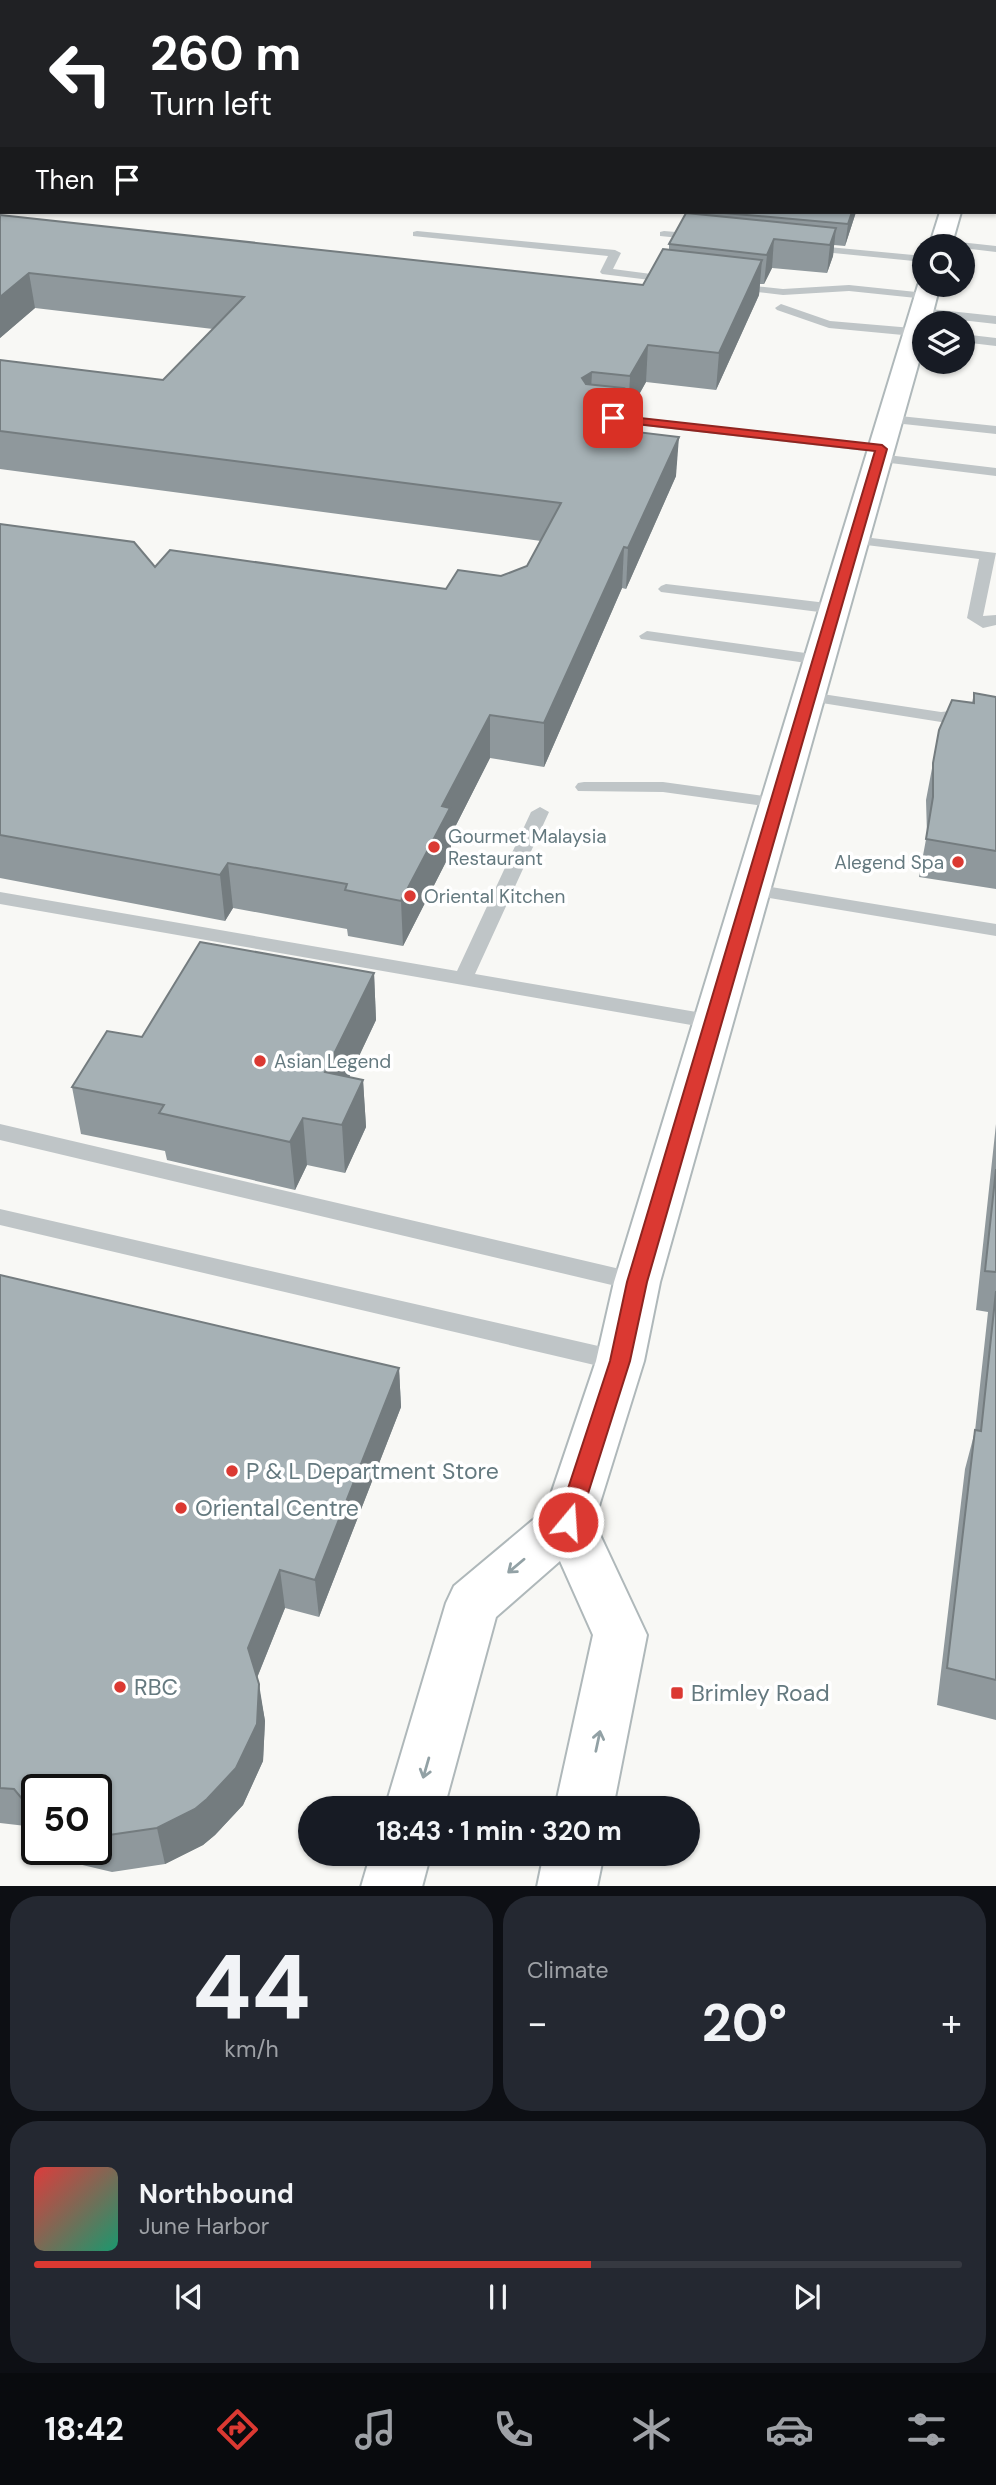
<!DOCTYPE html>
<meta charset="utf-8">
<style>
body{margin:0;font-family:"DM Sans",sans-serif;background:#242831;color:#f1f3f6;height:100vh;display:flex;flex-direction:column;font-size:26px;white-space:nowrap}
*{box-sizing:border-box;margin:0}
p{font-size:23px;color:#9ea1a6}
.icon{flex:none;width:38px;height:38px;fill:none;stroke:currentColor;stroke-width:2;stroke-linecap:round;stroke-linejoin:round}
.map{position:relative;height:1886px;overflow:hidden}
.panel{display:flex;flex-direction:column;gap:10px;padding:10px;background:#0d0f14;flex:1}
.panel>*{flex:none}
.hud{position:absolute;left:0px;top:0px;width:998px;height:214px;box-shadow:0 2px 5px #0004;background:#202124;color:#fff;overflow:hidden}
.fabs{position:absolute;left:912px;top:234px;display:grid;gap:14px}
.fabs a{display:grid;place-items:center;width:63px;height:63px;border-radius:50%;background:#171b24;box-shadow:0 2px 5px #0004;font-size:35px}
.speed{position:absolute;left:21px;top:1774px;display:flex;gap:14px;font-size:35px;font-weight:700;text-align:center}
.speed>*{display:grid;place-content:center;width:91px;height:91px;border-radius:50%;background:#171b24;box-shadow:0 2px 5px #0004;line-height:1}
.speed .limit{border:4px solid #111;border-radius:10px;background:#fff;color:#111}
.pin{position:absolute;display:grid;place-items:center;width:60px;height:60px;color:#fff;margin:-30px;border-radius:14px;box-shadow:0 4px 10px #0006}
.me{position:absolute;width:77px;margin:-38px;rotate:18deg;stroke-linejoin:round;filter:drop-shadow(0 0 5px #0008)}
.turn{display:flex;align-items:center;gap:24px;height:147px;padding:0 35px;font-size:32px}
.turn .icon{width:91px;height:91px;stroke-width:2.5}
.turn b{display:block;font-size:49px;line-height:60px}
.then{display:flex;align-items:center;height:66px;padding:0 35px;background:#0003;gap:14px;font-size:26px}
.big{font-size:52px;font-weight:700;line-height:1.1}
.panel .card{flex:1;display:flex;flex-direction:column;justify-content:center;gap:10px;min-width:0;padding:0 24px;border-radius:28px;background:#242831}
.panel .dial{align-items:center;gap:0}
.dial b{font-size:91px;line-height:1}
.song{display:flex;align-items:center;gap:21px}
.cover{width:84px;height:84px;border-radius:10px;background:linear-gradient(135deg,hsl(0 70% 55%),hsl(160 70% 35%))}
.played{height:7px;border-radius:4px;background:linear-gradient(90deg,#db3932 60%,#363941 60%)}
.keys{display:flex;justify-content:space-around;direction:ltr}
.heat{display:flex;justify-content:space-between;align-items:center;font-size:38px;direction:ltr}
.panel .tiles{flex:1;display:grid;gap:10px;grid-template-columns:1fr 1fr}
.card:last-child{grid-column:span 2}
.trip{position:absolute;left:298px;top:1796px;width:402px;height:70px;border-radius:35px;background:#171b24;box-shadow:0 2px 5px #0004;font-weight:700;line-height:70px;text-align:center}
.dock{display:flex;height:112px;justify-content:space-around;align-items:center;background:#090b0e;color:#9ea1a6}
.dock .icon{width:49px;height:49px}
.dock .current{color:#db3932}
.dock b{font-size:32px;color:#f1f3f6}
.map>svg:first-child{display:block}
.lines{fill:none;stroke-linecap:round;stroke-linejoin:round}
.stream{fill:#b6c5c7;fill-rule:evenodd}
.secondary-casing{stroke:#afb8ba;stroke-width:4}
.service{fill:#bfc5c7;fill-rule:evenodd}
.secondary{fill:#fff;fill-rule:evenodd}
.wall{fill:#8f989c}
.shaded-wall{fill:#747c7f}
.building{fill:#a6b1b5;stroke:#747c7f;stroke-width:2}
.oneway{stroke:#92a1a5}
.route{fill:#db3932;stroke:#8e2520;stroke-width:2}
.poi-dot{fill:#db3932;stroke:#fff;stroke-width:2.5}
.labels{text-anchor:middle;stroke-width:7;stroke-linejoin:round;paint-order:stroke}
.poi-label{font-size:19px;fill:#64797f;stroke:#fff;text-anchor:start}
.near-poi-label{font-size:23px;fill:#64797f;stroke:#fff;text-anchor:start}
</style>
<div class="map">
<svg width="996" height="1887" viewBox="0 0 996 1887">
<rect width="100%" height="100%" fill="#f8f8f5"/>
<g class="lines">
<g class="stream">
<polygon points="248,0 247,2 240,2 242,0"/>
<polygon points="0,163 2,163 0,168"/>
</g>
<g class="secondary-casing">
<g id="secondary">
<polygon points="940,212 961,212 951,247 929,247"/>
<polygon points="924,279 924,285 940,285 930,324 924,324 924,344 660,1282 644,1361 594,1522 647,1635 613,1808 555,1808 593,1635 560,1561 496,1617 444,1808 385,1808 446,1603 454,1586 546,1509 596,1361 614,1282 918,285"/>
<polygon points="371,1853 431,1853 422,1887 361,1887"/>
<polygon points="544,1853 604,1853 597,1887 537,1887"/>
</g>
</g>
<g class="service">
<polygon points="315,0 326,0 313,2"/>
<polygon points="421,0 440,0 441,1 422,2"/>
<polygon points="417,231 615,250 621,253 613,269 674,277 680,280 674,283 602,274 600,272 608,256 413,236 413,232"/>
<polygon points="664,231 700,234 705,237 700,240 660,236 660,232"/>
<polygon points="941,240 996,246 996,252 937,245 936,243"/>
<polygon points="807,245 924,256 924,262 803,250 803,246"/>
<polygon points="735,284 783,289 849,285 926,293 932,296 926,299 849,291 783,295 731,289 729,287"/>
<polygon points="781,304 830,321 924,329 924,337 829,328 777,310 775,308"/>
<polygon points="921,308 996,316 996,324 917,315 915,312"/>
<polygon points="962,334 996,338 996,346 962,342"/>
<polygon points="598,413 882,445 889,449 882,453 593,420 591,417"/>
<polygon points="890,415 996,426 996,434 885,422 883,419"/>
<polygon points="879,454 996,468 996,476 874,461 872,458"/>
<polygon points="855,536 996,553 983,616 996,615 996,625 983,628 967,618 979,559 850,543 848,540 850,537"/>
<polygon points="666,584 835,604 843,609 835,614 661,592 658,589 661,586"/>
<polygon points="647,631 820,655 828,660 820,665 641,639 639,636"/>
<polygon points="809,692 941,712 968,709 996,698 996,709 971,719 941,722 803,700 801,697"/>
<polygon points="584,782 663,782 778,798 787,803 778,808 663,792 578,791 575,787 578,783"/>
<polygon points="540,807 549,812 475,974 714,1015 721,1017 724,1022 721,1027 714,1029 0,904 0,892 457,971 531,812"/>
<polygon points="753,884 996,924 996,936 746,894 744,890"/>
<polygon points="0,1124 637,1273 645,1276 649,1282 645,1288 637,1291 0,1140"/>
<polygon points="0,1209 620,1351 629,1354 632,1361 629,1368 620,1371 0,1225"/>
</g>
<use href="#secondary" class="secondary"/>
</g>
<g class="wall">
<polygon points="691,212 856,212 845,246 834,245 833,256 827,273 772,268 764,284 760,284 759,295 716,390 646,382 628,414 623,413 622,426 620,430 676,476 626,589 622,588 544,767 490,758 451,835 451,852 403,946 348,936 347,929 233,908 225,921 0,878 0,524 155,567 446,589 501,576 527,566 541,541 0,469 0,360 163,380 213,329 35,308 0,338 0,215 643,285 669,250 669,244 691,214"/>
<polygon points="974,693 996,697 996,889 919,877 927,834 926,800 933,763 972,703"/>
<polygon points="374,973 376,1020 349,1077 363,1080 366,1127 345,1173 307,1165 295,1190 167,1160 165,1151 81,1134 72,1087 142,1037"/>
<polygon points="996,1124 996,1720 937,1705 965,1469 975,1431 988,1312 976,1310"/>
<polygon points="0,1275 399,1368 401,1407 319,1617 285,1608 257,1678 265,1721 263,1761 243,1805 215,1835 203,1845 165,1864 112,1872 74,1863 59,1856 51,1850 96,1850 96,1790 37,1790 37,1838 26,1826 0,1823"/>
</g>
<g class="shaded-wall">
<polygon points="852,212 856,212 845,246 848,224"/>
<polygon points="836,228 833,256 827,273 830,245"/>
<polygon points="774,239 772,268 764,284 767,255"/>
<polygon points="762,260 759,295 716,390 719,353"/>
<polygon points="29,273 35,308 0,338 0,297"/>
<polygon points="648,345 646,382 628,414 630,376"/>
<polygon points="592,372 590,409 582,378"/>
<polygon points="624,388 622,426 601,467 603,428"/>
<polygon points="679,437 676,476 626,589 628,548"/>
<polygon points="624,547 622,588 544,767 544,723"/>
<polygon points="490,715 490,758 451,835 451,852 403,946 401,901 442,806"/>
<polygon points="228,863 233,908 225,921 220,875"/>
<polygon points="374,973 376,1020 329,1120 325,1072"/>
<polygon points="363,1080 366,1127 345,1173 342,1125"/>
<polygon points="303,1118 307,1165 295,1190 290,1142"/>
<polygon points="399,1368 401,1407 319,1617 315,1580"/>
<polygon points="280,1570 285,1608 254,1685 248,1648"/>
<polygon points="259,1684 265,1721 263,1761 243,1805 215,1835 203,1845 165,1864 157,1828"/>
</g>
<g class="building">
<polygon points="497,0 881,0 898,2 495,2"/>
<polygon points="713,212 852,212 848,224"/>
<polygon points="686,213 836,228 830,245 774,239 767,255 669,244"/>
<polygon points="0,215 643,285 663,249 762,260 719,353 648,345 630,376 592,372 582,378 586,384 624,388 603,428 679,437 628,548 624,547 544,723 490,715 442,806 450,808 401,901 345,890 347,884 228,863 220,875 0,835 0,524 134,542 155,567 170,550 446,589 458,570 501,576 527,566 561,503 0,431 0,360 163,380 244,297 29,273 0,297"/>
<polygon points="974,693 996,697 996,851 926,839 933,797 933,763 939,730 952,700 974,703"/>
<polygon points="200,942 374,973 325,1072 363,1080 342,1125 303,1118 290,1142 159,1113 164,1105 72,1087 107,1031 142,1037"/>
<polygon points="996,1169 996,1272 985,1271"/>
<polygon points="0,1275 399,1368 315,1580 280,1570 248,1648 259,1684 257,1724 236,1768 207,1799 195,1809 157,1828 102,1836 96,1835 96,1790 37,1790 37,1811 23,1800 14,1789 0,1788"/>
<polygon points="996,1291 996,1680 947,1668 975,1430 981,1431"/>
</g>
<defs><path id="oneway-shaft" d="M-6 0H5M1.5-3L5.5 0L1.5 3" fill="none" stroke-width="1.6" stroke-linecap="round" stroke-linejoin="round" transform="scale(1.75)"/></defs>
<g class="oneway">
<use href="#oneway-shaft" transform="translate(516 1566) rotate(140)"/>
<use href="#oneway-shaft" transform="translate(598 1741) rotate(-78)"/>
<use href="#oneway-shaft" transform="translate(426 1768) rotate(106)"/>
</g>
<polygon class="route" points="613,415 882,445 887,449 647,1282 630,1361 579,1522 576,1529 568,1532 560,1529 557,1522 610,1361 627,1282 875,451 610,421 610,416"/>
<g class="poi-dot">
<circle cx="434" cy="847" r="7"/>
<circle cx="958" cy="862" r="7"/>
<circle cx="410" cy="896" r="7"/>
<circle cx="260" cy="1061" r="7"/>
<circle cx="232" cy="1471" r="7"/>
<circle cx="181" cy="1508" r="7"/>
<circle cx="120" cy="1687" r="7"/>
<rect x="670" y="1686" width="14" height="14" rx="3.5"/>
</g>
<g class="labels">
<g class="poi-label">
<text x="448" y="843">Gourmet Malaysia<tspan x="448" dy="22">Restaurant</tspan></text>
<text x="944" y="869" text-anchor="end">Alegend Spa</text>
<text x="424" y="903">Oriental Kitchen</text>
<text x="274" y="1068">Asian Legend</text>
</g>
<g class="near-poi-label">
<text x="246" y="1479">P &amp; L Department Store</text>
<text x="195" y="1516">Oriental Centre</text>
<text x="134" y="1695">RBC</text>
<text x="691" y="1701">Brimley Road</text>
</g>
</g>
</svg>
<div class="fabs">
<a><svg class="icon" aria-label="search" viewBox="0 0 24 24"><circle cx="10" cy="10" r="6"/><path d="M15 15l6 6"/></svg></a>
<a><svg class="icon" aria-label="layers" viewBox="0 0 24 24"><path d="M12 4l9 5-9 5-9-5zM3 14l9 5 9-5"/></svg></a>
</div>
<div class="speed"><div class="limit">50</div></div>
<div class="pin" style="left:613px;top:418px;background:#d93025"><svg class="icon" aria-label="arrive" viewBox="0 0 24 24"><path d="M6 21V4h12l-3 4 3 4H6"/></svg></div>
<svg class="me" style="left:568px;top:1522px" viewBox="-20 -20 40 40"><circle r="17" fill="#db3932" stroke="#fff" stroke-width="3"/><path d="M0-11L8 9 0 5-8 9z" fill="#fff"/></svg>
<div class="trip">18:43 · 1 min · 320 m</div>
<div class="hud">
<div class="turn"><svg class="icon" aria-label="left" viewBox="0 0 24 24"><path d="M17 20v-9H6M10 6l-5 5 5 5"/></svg><div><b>260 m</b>Turn left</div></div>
<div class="then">Then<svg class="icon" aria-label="arrive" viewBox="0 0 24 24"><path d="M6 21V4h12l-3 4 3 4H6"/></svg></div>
</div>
</div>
<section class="panel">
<div class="tiles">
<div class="card dial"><b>44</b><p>km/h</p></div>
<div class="card"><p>Climate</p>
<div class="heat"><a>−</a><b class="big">20°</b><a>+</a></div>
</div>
<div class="card">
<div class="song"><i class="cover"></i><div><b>Northbound</b><p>June Harbor</p></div></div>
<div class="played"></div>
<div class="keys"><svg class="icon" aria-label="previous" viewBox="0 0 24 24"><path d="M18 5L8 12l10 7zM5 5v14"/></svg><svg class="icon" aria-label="pause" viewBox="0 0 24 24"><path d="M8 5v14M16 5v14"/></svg><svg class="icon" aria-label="next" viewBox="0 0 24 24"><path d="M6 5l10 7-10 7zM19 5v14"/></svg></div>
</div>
</div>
</section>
<nav class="dock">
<b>18:42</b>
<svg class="icon current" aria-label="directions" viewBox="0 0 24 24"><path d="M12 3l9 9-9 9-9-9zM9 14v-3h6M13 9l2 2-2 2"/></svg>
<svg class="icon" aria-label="music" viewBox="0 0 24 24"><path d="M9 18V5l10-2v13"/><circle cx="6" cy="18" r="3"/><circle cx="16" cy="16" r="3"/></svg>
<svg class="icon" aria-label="phone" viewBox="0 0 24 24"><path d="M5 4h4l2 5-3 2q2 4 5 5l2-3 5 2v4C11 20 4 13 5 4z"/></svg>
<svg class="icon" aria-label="climate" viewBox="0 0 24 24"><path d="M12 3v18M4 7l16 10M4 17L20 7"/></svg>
<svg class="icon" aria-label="car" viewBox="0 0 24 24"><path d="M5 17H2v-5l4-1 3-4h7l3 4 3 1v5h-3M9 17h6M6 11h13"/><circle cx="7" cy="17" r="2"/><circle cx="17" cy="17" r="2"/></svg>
<svg class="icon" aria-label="filters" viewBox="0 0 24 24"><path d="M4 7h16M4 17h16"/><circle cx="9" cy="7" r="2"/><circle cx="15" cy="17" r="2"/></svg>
</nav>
